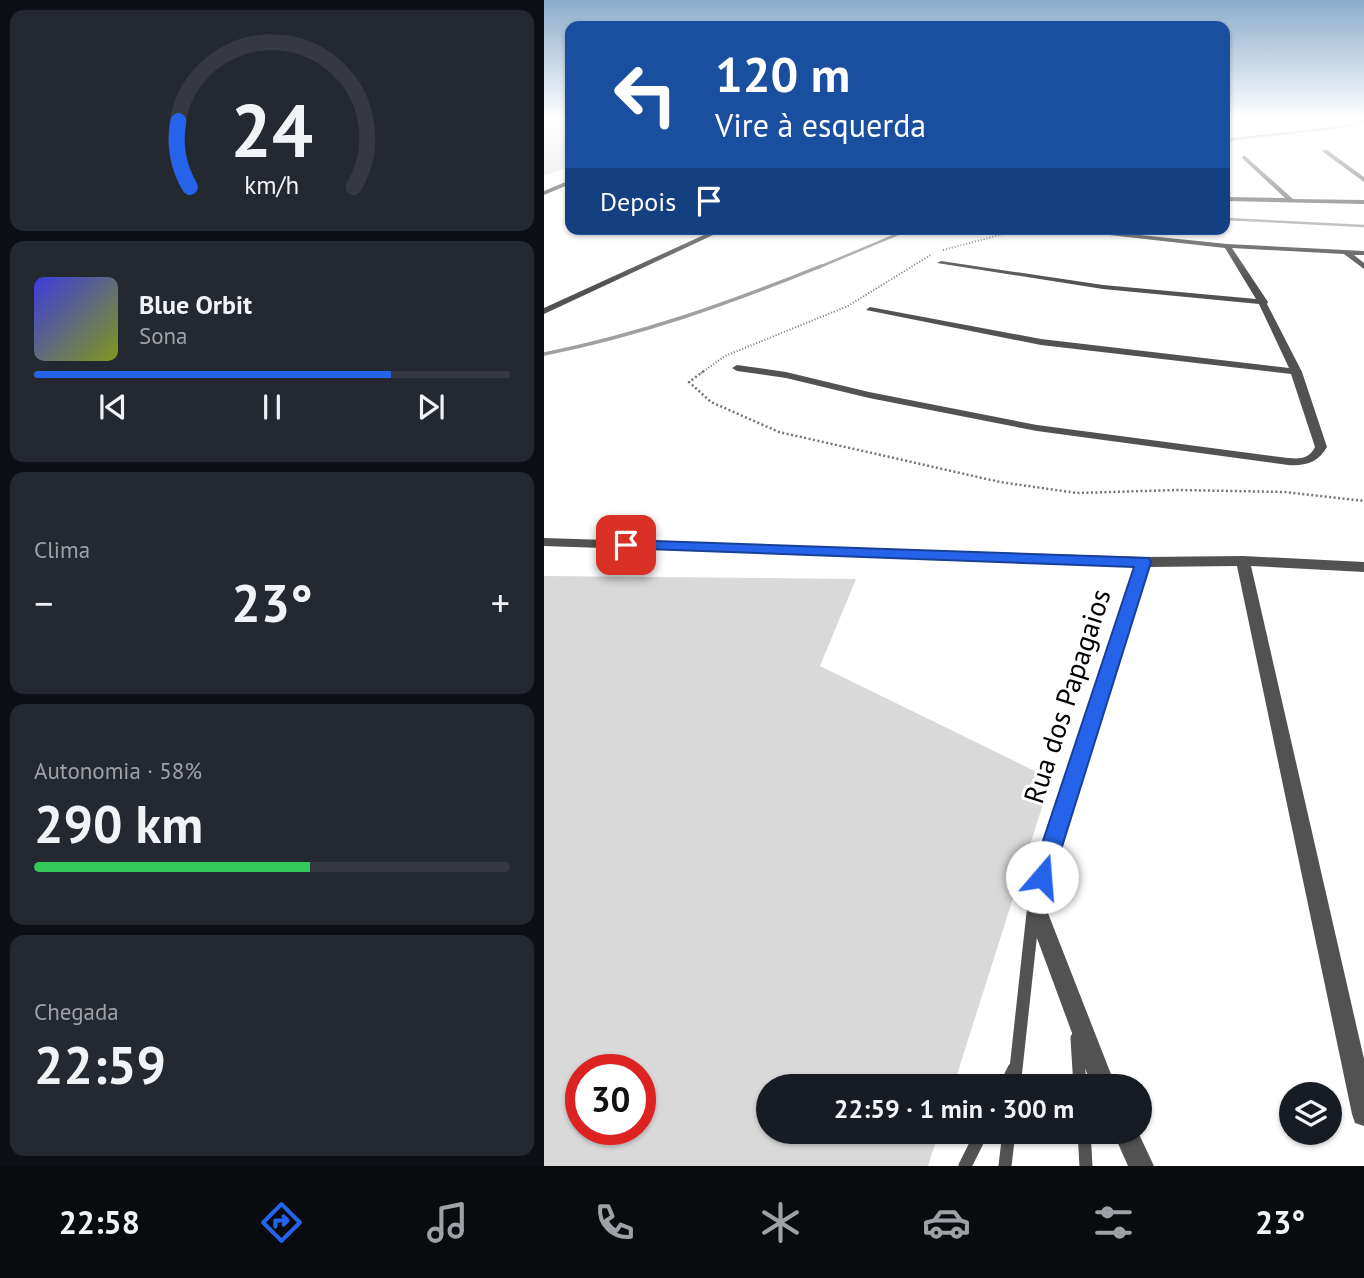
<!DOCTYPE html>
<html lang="pt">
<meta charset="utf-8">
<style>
body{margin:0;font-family:"PT Sans",sans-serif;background:#242831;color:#f1f3f6;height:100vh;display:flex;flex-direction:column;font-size:26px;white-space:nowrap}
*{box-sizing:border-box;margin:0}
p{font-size:23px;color:#9ea1a6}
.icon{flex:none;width:38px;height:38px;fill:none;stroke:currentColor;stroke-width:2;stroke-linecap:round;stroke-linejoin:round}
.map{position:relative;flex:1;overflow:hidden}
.panel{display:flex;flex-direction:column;gap:10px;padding:10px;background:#0d0f14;width:544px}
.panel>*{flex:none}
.hud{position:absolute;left:21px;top:21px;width:665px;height:214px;border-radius:14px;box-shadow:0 2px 5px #0004;background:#1a4fa0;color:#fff;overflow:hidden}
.buttons{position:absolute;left:735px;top:1082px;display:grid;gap:14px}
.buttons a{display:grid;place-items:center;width:63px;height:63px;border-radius:50%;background:#171b24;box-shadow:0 2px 5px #0004;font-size:35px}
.speed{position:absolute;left:21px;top:1054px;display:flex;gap:14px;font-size:35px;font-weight:700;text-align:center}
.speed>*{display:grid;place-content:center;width:91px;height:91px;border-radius:50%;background:#171b24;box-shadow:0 2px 5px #0004;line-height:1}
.speed .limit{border:10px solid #d22;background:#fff;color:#111}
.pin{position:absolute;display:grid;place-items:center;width:60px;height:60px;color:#fff;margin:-30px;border-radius:14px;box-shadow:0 4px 10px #0006}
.me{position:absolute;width:77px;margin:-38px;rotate:18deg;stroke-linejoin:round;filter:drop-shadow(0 0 5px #0008)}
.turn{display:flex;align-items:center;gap:24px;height:147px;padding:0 35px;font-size:32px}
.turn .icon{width:91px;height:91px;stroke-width:2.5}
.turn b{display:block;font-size:49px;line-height:60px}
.then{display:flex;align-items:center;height:66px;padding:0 35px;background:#0003;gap:14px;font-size:26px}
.big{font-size:52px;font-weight:800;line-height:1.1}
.panel .tile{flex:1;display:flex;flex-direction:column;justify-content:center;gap:10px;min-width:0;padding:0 24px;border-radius:14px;background:#242831}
.panel .dial{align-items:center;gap:0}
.dial svg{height:182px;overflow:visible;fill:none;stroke:#363941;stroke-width:7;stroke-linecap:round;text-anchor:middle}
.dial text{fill:#f1f3f6;stroke:none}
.song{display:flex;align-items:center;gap:21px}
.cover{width:84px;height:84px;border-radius:10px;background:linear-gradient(135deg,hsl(240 70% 55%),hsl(70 70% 35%))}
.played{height:7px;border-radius:4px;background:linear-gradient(90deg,#2563eb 75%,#363941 75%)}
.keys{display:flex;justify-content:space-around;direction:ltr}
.heat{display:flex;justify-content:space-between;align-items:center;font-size:38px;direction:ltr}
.charge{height:10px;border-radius:5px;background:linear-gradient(90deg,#34c759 58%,#363941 0)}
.trip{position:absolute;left:212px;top:1074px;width:396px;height:70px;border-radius:35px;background:#171b24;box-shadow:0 2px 5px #0004;font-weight:800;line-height:70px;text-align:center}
.tabs{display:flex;height:112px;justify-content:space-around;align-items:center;background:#090b0e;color:#9ea1a6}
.tabs .icon{width:49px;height:49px}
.tabs .current{color:#2563eb}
.tabs b{font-size:32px;color:#f1f3f6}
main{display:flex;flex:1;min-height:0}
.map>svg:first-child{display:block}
.green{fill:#d9d9d9;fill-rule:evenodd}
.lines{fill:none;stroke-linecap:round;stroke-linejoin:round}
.stream-far1{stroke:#a0a0a0;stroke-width:2.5}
.stream{stroke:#a0a0a0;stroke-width:3.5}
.path-far1{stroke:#747474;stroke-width:2;stroke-dasharray:1 2;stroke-linecap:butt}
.path{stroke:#747474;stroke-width:2.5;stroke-dasharray:2 2.5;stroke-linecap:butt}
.lane{stroke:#525252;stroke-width:13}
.street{fill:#525252;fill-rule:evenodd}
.secondary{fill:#1f1f1f;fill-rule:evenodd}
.route{fill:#2563eb;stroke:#184099;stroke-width:2}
.labels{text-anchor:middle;stroke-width:6;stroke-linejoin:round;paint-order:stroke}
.near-street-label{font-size:28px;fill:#000;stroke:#fff}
</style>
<main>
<section class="panel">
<div class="tile dial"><svg viewBox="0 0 100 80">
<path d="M14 69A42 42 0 1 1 86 69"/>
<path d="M14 69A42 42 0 0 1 9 40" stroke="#2563eb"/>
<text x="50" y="56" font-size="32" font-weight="700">24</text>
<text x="50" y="72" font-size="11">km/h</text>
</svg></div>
<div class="tile">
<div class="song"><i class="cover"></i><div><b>Blue Orbit</b><p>Sona</p></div></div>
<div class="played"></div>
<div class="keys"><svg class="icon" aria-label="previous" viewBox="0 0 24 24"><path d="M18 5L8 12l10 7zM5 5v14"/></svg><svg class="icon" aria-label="pause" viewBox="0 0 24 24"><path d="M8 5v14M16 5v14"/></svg><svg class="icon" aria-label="next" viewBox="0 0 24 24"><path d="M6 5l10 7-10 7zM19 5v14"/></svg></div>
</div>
<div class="tile"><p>Clima</p>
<div class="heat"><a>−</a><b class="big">23°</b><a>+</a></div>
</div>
<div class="tile"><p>Autonomia · 58%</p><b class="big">290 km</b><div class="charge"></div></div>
<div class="tile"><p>Chegada</p><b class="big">22:59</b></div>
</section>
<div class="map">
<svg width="820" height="1166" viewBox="0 0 820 1166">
<rect width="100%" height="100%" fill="#fff"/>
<g class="green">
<polygon points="0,119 26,119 26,166 0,176"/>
<path d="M 0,576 L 312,579 L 276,666 L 507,779 L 409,1087 L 224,1087 L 224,1132 L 395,1132 L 384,1166 L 0,1166 ZM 37,1069 L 96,1069 L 96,1129 L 37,1129 Z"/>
</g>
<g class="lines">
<g class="stream-far1">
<polyline points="681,140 798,127 820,121"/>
<polyline points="681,219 820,226"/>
<polyline points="273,268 366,229"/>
</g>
<path class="stream" d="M 0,354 C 96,335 186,303 277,266"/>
<g class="path-far1">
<polyline points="399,250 478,229"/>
<polyline points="157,373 181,356 304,306 388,254"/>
</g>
<polyline class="path" points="160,371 145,382 167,402 235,432 456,482 533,493 633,490 741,492 820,501"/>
<g class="lane">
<polyline points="533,1038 536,1087"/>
<polyline points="461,1087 470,1069"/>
<polyline points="470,1087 489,913"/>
<polyline points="540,1132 542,1166"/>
<polyline points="421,1166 438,1132"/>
<polyline points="461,1166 465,1132"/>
</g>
<g class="street">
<polygon points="779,150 783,150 820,177 820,182 779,152"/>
<polygon points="700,155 749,199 820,200 820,204 681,201 681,197 741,198 698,158"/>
<polygon points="173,229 182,229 0,314 0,308"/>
<path d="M 512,229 L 538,229 L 683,244 L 820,251 L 820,255 L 810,255 L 820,263 L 820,269 L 800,254 L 688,248 L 724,302 L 723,304 L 758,372 L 783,447 C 774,463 761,466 744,465 L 493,431 L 325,398 L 242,378 L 193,371 L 188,368 L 193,365 L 242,372 L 325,392 L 493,425 L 744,458 C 756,459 765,459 771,447 L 747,374 L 497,345 L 322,310 L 326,307 L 497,339 L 745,368 L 715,304 L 559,289 L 393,263 L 397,261 L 559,285 L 712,299 L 681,248 Z"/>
<polygon points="0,538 599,557 699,556 820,562 820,572 707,566 820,1059 820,1126 811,1123 808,1114 693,566 604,567 500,903 572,1087 548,1087 480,903 591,566 0,546"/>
<polygon points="569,1132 594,1132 610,1166 584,1166"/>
</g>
<polygon class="secondary" points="26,180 26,184 0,195 0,191"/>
</g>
<linearGradient id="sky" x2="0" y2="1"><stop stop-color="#8baccb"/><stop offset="0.42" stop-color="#fff"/><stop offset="1" stop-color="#fff" stop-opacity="0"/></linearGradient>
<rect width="820" height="282" fill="url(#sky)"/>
<polygon class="route" points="82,540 605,558 607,562 506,885 498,888 490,885 487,877 590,567 76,548 74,545 76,541"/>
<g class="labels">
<g class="near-street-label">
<text transform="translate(523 696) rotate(-72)" y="10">Rua dos Papagaios</text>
</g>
</g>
</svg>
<div class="buttons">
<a><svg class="icon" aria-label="layers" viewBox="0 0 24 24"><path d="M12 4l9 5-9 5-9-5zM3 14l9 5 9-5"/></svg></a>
</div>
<div class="speed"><div class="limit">30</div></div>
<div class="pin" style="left:82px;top:545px;background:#d93025"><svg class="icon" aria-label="arrive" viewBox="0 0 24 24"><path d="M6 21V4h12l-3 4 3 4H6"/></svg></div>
<svg class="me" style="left:498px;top:877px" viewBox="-20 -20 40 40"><circle r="19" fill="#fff"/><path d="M0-13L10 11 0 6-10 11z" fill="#2563eb"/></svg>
<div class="trip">22:59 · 1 min · 300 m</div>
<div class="hud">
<div class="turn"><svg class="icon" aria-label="left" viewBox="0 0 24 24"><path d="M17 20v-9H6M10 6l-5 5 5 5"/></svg><div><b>120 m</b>Vire à esquerda</div></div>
<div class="then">Depois<svg class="icon" aria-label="arrive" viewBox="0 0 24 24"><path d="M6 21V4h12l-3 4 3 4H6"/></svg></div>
</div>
</div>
</main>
<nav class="tabs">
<b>22:58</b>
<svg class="icon current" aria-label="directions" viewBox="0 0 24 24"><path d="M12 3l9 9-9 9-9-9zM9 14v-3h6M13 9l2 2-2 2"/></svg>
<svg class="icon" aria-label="music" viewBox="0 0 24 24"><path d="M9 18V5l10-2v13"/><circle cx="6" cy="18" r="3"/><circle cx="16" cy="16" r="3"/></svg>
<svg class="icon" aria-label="phone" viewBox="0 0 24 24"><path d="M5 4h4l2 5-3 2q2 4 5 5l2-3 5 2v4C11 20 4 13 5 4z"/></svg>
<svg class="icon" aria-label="climate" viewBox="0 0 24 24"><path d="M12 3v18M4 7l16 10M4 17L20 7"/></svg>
<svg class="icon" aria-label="car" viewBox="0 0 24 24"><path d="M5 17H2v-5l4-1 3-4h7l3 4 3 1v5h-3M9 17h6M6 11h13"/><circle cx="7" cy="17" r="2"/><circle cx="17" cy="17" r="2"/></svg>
<svg class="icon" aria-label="filters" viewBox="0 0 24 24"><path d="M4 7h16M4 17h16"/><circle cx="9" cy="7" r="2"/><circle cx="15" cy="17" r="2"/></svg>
<b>23°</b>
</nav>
